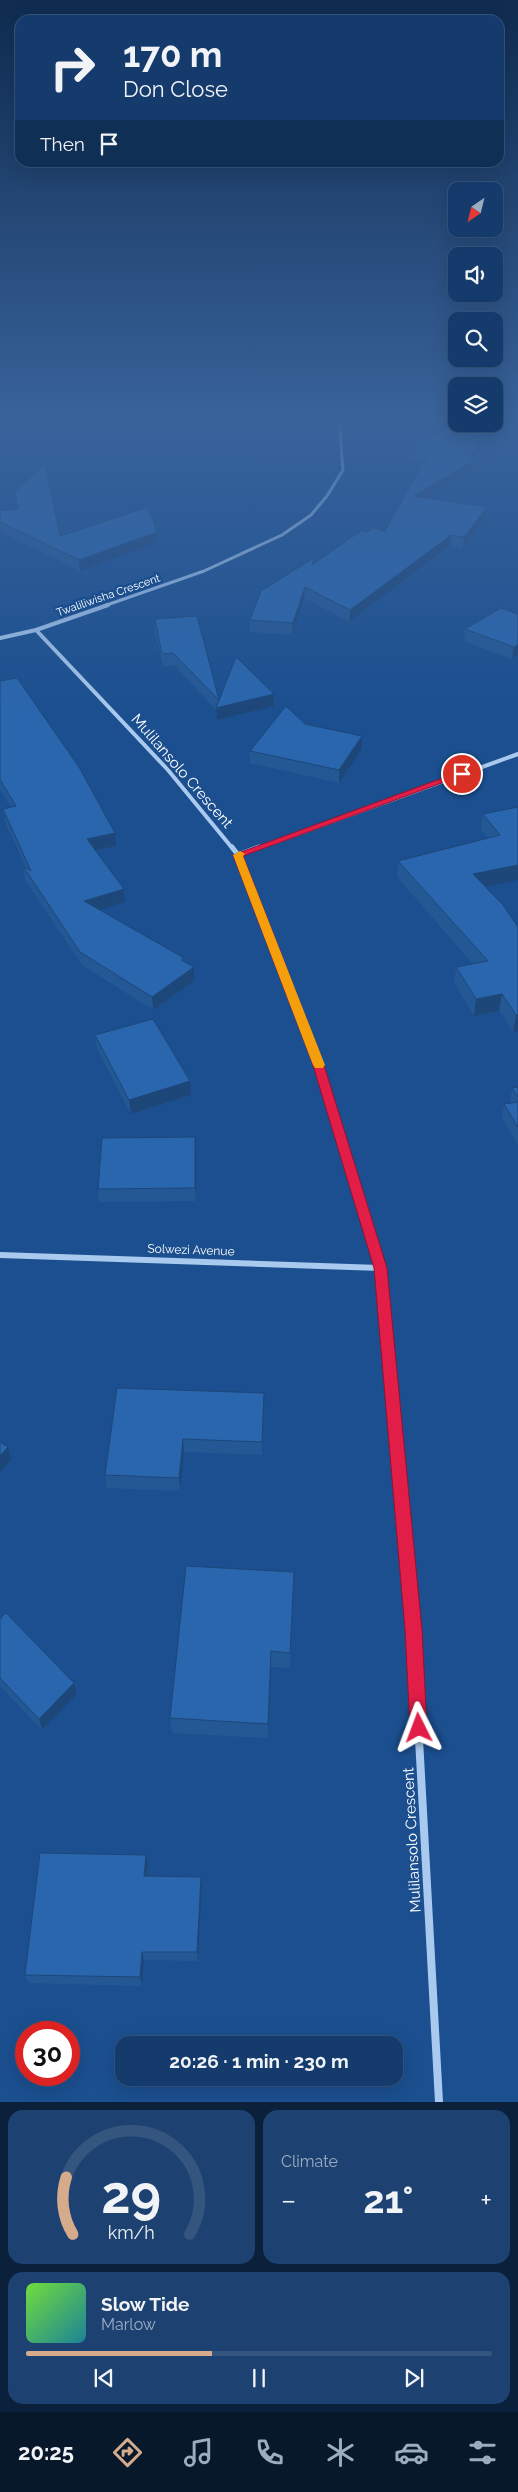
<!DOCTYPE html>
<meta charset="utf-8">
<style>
body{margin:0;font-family:Raleway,sans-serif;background:#1d4271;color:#f1f3f6;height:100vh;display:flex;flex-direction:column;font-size:19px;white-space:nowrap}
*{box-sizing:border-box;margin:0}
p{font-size:16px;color:#9dadc1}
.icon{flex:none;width:28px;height:28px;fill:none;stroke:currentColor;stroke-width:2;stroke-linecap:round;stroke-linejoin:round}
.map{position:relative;height:2102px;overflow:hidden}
.drawer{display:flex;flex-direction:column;gap:8px;padding:8px;background:#0b203b;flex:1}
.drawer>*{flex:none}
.banner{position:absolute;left:15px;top:15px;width:489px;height:152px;border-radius:15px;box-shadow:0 5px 20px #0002,0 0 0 1px #33557e;background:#143b6b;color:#f1f3f6;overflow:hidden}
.needle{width:32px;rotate:215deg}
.buttons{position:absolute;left:448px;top:182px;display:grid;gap:10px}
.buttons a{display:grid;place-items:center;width:55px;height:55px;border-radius:10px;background:#143b6b;box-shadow:0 5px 20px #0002,0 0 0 1px #33557e;font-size:25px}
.speed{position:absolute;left:15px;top:2021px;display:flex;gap:10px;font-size:25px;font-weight:700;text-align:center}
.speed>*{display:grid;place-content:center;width:65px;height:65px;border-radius:50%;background:#143b6b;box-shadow:0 5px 20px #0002,0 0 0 1px #33557e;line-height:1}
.speed .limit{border:8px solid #d22;background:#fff;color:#111}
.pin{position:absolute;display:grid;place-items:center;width:42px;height:42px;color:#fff;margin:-21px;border:2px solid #fff;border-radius:50%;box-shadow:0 1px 5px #0007}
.me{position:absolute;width:55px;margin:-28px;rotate:357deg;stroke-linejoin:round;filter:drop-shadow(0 0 4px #0008)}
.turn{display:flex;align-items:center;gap:18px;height:105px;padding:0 25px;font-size:22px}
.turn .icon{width:65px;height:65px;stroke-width:2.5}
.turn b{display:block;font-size:35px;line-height:42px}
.then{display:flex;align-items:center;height:48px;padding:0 25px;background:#0003;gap:10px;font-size:19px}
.big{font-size:38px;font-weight:700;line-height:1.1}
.drawer .card{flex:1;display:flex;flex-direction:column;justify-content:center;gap:8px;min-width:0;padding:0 18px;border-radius:15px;background:#1d4271}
.drawer .dial{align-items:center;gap:0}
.dial svg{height:130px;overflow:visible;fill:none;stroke:#33557e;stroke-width:7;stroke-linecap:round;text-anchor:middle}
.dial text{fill:#f1f3f6;stroke:none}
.song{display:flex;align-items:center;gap:15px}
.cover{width:60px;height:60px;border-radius:8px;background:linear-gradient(135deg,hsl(100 70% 55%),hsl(190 70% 35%))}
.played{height:5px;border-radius:2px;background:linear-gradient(90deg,#d6ab8b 40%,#33557e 40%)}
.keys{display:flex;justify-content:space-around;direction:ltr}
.heat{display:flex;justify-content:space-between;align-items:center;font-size:28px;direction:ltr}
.drawer .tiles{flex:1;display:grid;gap:8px;grid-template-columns:1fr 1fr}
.card:last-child{grid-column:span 2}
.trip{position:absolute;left:115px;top:2036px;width:288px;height:50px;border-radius:15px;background:#143b6b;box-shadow:0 5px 20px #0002,0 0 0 1px #33557e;font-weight:700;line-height:50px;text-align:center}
.tabs{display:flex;height:80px;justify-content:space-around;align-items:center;background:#08182b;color:#9dadc1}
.tabs .icon{width:35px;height:35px}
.tabs .active{color:#d6ab8b}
.tabs b{font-size:22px;color:#f1f3f6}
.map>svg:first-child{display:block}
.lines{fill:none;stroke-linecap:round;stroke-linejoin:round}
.street-far4{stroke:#a9c9ee;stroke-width:3}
.street-far3{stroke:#a9c9ee;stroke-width:4}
.street-far2{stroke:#a9c9ee;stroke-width:5}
.street-far1{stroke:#a9c9ee;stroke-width:6}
.street{stroke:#a9c9ee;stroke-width:8}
.wall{fill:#245895}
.shaded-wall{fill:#1d4779}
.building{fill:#2a66ad;stroke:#1d4779}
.route{fill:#e11d48;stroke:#92132f}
.slow{fill:#f59e0b}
.labels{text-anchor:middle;stroke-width:5;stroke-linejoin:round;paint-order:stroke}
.far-street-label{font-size:11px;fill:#fff;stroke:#1b4f8f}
.street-label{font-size:12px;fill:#fff;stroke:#1b4f8f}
.near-street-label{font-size:15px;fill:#fff;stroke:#1b4f8f}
</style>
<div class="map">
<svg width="518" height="2102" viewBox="0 0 518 2102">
<rect width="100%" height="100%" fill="#1b4f8f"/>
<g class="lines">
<polyline class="street-far4" points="104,606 204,571 282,535 311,515 327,496 343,470 339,418"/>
<g class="street-far3">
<polyline points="36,630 168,770 233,849"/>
<polyline points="0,638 36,630 108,605"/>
<polyline points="256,849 518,754"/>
</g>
<g class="street-far2">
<polyline points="232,847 238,855 318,1062 349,1164"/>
<polyline points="238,855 259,847"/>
</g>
<g class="street-far1">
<polyline points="348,1162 380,1268 408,1572"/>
<polyline points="0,1255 380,1268"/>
</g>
<polyline class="street" points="408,1571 413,1630 439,2102"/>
</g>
<g class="wall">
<polygon points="99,418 140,418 122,436"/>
<polygon points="409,449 478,458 477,469 428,498 486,517 463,548 450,546 349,622 304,598 292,635 250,632 250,620 314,558 314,563 367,532 385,531 422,463 408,459"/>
<polygon points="15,492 60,536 157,532 157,543 80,571 0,532 0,511 18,509"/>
<polygon points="518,614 518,655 512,659 464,641 465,629"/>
<polygon points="197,616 219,701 274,694 274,706 217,720 216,710 174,665 163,666 155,631 155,619"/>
<polygon points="0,681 116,846 95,851 124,889 125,902 99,910 184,958 184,962 194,967 194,981 153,1010 82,965 25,880 23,866 26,868 5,822 3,809 11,807 0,790"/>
<polygon points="305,724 362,749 339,783 250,763 250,751"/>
<polygon points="518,807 485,887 518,927 518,1031 513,1032 499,1011 474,1016 454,983 456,967 473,964 397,877 398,861 488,838 481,830 483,814"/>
<polygon points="95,1035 191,1095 131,1114 97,1049"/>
<polygon points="518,1087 518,1145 502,1118 504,1104 511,1103 510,1101 512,1088"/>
<polygon points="196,1151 196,1201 99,1202 98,1189"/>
<polygon points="117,1388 264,1406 262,1455 184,1452 180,1491 107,1488 105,1475"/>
<polygon points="294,1572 290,1668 271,1667 268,1738 172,1733 170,1718"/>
<polygon points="0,1619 74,1683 77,1694 42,1730 0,1686"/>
<polygon points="148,1865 147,1876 202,1886 198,1961 144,1960 142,1986 29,1983 25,1975"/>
</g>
<g class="shaded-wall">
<polygon points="131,418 140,418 122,436 121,428"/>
<polygon points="477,451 477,460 478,458 477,469 413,506 414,496 469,456"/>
<polygon points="487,507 486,517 463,548 464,537"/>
<polygon points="157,532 157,543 80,571 79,560"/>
<polygon points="451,535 450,546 349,622 350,610"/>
<polygon points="305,587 304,598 292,635 293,623"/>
<polygon points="518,644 518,655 512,659 514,647"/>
<polygon points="274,694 274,706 217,720 216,708"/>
<polygon points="362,736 362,749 339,783 339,770"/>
<polygon points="115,833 116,846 88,852 87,839"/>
<polygon points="518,865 518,880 471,890 473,874"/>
<polygon points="124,889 125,902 85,915 84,901"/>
<polygon points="194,967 194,981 153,1010 152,997"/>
<polygon points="502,994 499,1011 474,1016 476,999"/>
<polygon points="516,1015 518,1015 518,1031 513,1032"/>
<polygon points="190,1081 191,1095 131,1114 129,1100"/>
<polygon points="195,1137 196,1151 196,1201 195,1188"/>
<polygon points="264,1393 264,1406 262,1455 262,1442"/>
<polygon points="183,1439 184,1452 180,1491 179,1478"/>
<polygon points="8,1447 11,1460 0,1473 0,1456"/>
<polygon points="271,1651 271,1667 268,1738 268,1724"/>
<polygon points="74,1683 77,1694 42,1730 39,1719"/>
<polygon points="146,1855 148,1865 146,1885 144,1876"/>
<polygon points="201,1877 202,1886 198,1961 197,1952"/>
<polygon points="142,1952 144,1960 142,1986 140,1977"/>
</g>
<g class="building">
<polygon points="109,418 131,418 121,428"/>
<polygon points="456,423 469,424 477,451 469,456 478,458 414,496 487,507 464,537 451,535 350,610 305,587 293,623 250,620 261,591 314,558 312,565 362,530 367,532 373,528 385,531 428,454 409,449"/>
<polygon points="45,464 60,536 148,507 157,532 79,560 0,522 0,511 18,509 15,492"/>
<polygon points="501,608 518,614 518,644 514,647 465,629"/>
<polygon points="197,616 219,700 173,653 162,654 155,619"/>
<polygon points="236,657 274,694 216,708"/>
<polygon points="17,678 79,767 115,833 87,839 124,889 84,901 184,958 181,960 194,967 152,997 80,952 23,866 31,871 3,809 16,806 0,780 0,681"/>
<polygon points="286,706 305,724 362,736 339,770 250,751"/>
<polygon points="518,807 518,865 473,874 503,905 518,927 518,1015 516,1015 502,994 476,999 456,967 488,961 398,861 500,835 483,814"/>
<polygon points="153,1019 190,1081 129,1100 95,1035"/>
<polygon points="518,1087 518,1097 512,1088"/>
<polygon points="518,1102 518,1127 504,1104"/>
<polygon points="195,1137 195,1188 98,1189 102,1138"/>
<polygon points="117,1388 264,1393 262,1442 183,1439 179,1478 105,1475"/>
<polygon points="0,1442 8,1447 0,1456"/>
<polygon points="186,1566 294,1572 290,1653 271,1651 268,1724 170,1718"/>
<polygon points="6,1613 74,1683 39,1719 0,1678 0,1619"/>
<polygon points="40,1853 146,1855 144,1876 201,1877 197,1952 142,1952 140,1977 25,1975"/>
</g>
<linearGradient id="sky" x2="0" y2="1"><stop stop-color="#0f2b4f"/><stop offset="0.59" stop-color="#39639b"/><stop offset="1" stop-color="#39639b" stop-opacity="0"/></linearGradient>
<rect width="518" height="713" fill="url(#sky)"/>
<polygon class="route" points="459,772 466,774 243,856 323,1062 387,1268 422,1630 427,1728 425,1735 419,1737 413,1735 410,1728 405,1630 374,1268 312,1062 233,855"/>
<polygon class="slow" points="240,851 245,854 243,856 325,1065 323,1068 315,1068 313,1065 233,855"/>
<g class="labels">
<g class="far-street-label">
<text transform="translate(108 595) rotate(-19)" y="4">Twaliliwisha Crescent</text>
</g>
<g class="street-label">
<text transform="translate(191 1250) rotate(2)" y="4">Solwezi Avenue</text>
</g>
<g class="near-street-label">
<text transform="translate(182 771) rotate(49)" y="5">Mulilansolo Crescent</text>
<text transform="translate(412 1840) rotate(-93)" y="5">Mulilansolo Crescent</text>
</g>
</g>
</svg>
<div class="buttons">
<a><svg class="needle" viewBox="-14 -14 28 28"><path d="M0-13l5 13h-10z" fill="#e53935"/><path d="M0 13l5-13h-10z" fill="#9dadc1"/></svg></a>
<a><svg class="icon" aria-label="sound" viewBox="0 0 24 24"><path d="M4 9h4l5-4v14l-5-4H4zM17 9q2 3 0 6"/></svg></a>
<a><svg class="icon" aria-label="search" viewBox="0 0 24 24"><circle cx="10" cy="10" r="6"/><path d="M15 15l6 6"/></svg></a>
<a><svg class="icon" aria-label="layers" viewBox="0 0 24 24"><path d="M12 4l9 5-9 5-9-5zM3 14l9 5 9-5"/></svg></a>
</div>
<div class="speed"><div class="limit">30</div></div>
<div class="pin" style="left:462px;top:774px;background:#d93025"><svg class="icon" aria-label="arrive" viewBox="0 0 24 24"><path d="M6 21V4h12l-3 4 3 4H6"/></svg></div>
<svg class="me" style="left:419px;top:1728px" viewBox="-20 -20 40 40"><path d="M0-17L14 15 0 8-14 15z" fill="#e11d48" stroke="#fff" stroke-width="4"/></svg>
<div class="trip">20:26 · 1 min · 230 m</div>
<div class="banner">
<div class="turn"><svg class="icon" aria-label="right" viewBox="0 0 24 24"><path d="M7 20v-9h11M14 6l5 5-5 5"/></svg><div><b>170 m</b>Don Close</div></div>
<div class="then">Then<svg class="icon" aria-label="arrive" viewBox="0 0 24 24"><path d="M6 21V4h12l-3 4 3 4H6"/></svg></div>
</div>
</div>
<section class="drawer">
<div class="tiles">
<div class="card dial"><svg viewBox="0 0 100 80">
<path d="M14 69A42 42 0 1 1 86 69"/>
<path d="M14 69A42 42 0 0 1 10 34" stroke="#d6ab8b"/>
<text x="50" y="56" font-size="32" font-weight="700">29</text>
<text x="50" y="72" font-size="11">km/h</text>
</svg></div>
<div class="card"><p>Climate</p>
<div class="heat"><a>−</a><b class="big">21°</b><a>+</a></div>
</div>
<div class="card">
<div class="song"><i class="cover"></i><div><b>Slow Tide</b><p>Marlow</p></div></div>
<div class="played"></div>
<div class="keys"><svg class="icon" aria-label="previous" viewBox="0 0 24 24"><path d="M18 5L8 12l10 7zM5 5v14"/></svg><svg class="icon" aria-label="pause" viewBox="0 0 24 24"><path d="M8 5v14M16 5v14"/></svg><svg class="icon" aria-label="next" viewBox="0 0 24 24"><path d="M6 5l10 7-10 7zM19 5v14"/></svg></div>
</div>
</div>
</section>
<nav class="tabs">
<b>20:25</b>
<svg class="icon active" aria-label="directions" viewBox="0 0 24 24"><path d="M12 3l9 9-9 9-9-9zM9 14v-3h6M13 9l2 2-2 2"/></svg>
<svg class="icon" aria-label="music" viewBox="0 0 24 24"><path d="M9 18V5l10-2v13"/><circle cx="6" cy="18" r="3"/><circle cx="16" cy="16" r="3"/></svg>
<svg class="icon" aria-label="phone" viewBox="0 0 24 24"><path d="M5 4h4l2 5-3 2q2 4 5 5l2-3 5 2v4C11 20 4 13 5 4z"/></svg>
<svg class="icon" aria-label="climate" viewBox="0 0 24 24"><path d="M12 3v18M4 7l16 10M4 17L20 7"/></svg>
<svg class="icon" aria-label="car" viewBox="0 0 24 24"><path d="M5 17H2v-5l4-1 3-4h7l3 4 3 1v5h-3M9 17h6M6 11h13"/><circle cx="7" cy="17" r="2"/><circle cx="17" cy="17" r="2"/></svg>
<svg class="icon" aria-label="filters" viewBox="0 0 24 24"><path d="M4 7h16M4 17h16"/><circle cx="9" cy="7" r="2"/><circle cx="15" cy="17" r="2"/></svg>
</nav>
